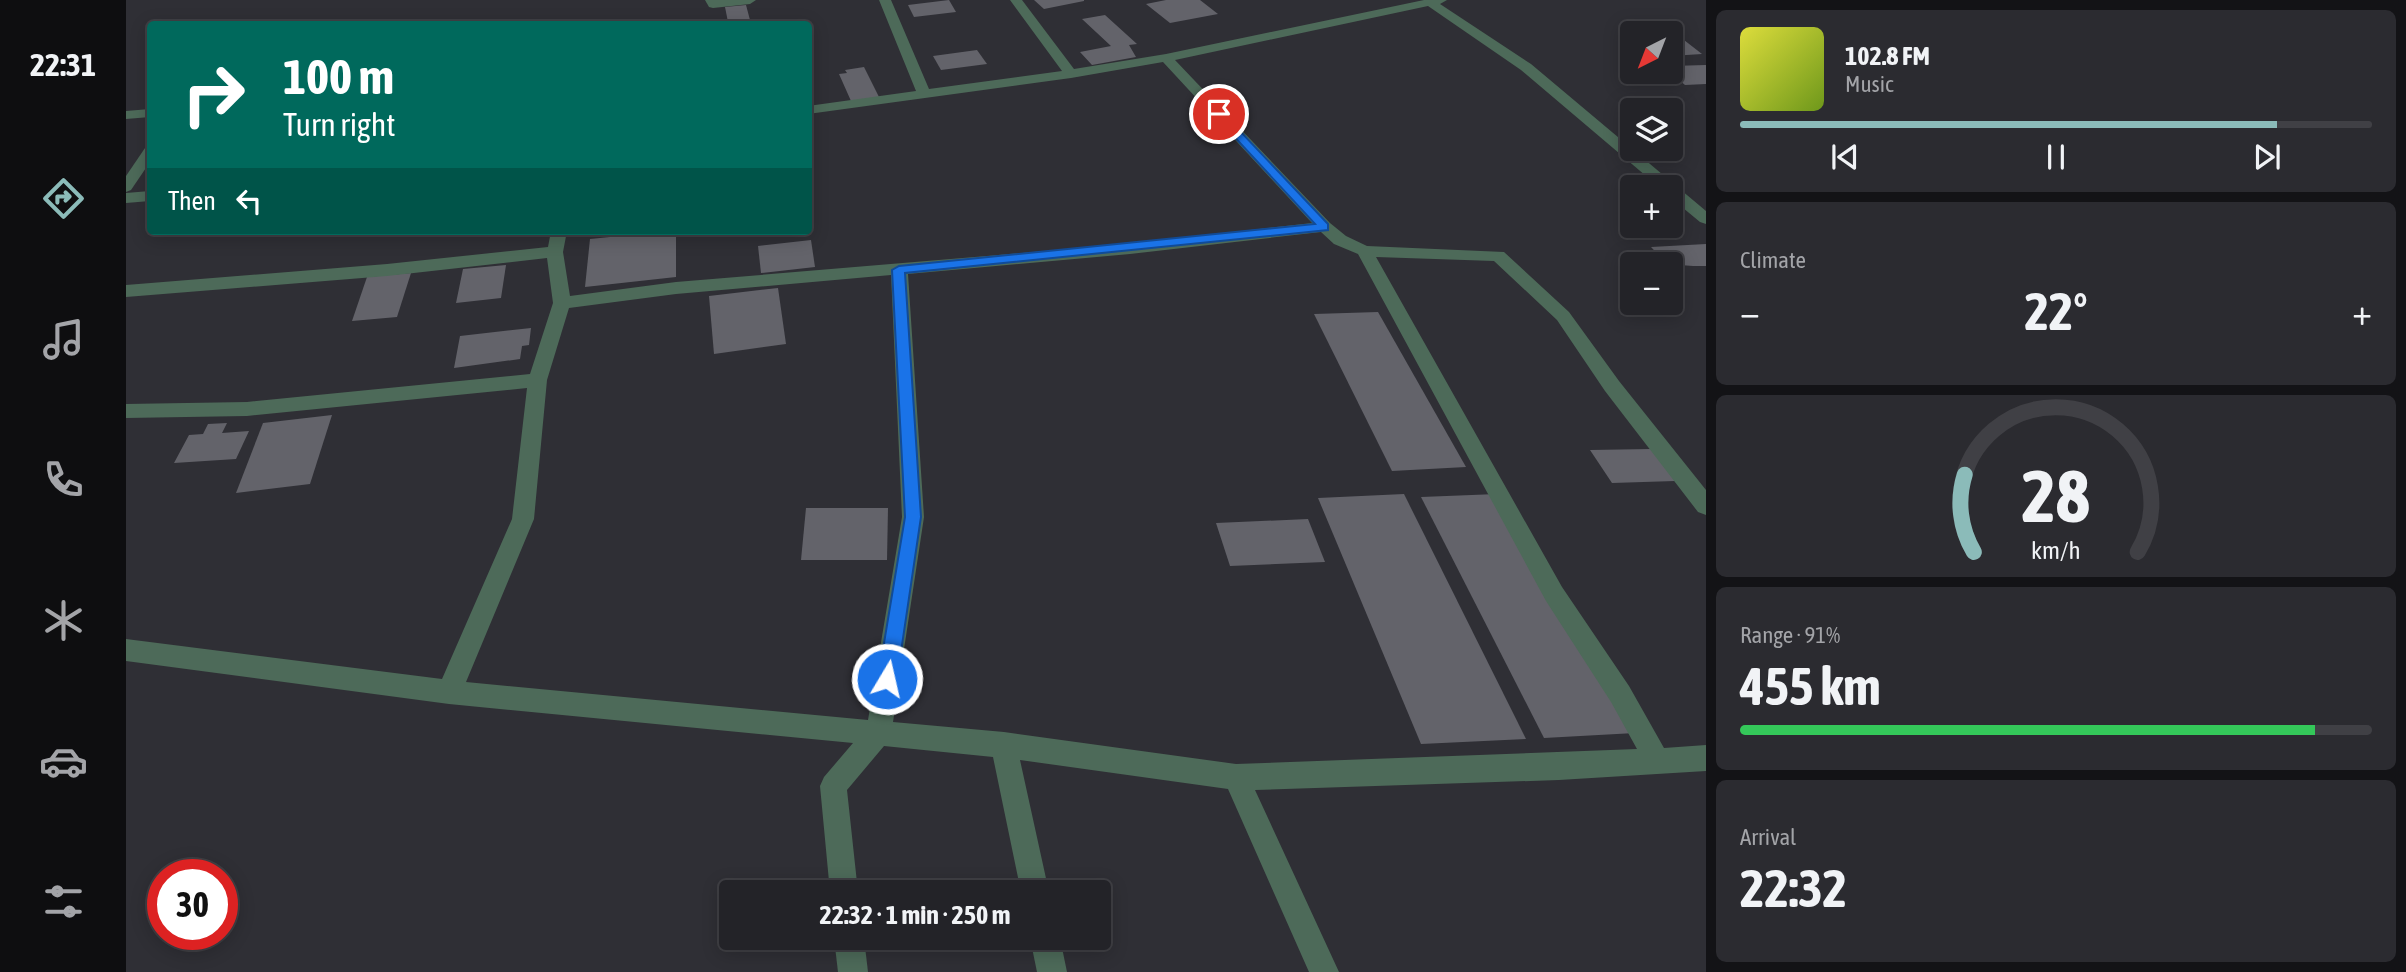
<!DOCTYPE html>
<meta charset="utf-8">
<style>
body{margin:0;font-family:"Asap Condensed",sans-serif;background:#2b2b30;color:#f1f3f6;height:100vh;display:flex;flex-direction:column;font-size:26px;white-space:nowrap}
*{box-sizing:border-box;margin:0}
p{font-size:23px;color:#a3a4a8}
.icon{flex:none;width:38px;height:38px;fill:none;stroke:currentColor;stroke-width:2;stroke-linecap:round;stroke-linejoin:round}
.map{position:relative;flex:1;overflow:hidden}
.panel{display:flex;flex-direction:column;gap:10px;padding:10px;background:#131316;width:700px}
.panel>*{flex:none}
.guide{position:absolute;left:21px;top:21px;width:665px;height:214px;border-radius:7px;box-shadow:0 4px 18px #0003,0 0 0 2px #404045;background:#00695c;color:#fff;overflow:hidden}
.needle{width:46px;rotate:222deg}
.buttons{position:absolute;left:1494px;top:21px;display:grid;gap:14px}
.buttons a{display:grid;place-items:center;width:63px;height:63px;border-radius:7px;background:#232328;box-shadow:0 4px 18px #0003,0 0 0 2px #404045;font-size:35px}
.speed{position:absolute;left:21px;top:859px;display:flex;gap:14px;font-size:35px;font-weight:700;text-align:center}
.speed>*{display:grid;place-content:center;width:91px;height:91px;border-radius:50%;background:#232328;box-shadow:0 4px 18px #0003,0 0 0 2px #404045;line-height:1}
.speed .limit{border:10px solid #d22;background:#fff;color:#111}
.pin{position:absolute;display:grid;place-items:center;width:60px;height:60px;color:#fff;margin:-30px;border:4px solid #fff;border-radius:50%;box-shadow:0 2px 7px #0007}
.me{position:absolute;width:77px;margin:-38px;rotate:9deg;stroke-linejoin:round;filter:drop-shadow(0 0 5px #0008)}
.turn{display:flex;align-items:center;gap:24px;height:147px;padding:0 21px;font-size:32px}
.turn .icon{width:91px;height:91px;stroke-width:2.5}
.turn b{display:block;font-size:49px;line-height:60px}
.then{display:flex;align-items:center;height:66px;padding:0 21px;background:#0003;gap:14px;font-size:26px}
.big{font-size:52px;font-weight:700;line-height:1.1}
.panel .tile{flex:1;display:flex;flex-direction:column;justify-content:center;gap:10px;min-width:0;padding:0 24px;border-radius:10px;background:#2b2b30}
.panel .dial{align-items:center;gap:0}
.dial svg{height:182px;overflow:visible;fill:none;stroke:#404045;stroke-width:7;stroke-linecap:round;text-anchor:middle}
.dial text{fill:#f1f3f6;stroke:none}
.song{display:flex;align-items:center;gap:21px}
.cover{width:84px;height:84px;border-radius:10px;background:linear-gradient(135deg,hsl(60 70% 55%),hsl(80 70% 35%))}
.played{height:7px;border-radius:4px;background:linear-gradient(90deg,#8bbbb9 85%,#404045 85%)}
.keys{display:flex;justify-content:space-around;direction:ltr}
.heat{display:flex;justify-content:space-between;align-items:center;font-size:38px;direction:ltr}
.charge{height:10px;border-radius:5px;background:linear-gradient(90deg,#34c759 91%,#404045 0)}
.trip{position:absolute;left:593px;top:880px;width:392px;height:70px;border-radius:7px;background:#232328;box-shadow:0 4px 18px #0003,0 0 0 2px #404045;font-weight:700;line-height:70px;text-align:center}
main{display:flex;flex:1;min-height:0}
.dock{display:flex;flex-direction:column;width:126px;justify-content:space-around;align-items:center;background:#0e0e10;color:#a3a4a8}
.dock .icon{width:49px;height:49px}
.dock .active{color:#8bbbb9}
.dock b{font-size:32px;color:#f1f3f6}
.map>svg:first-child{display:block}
.building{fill:#63636a}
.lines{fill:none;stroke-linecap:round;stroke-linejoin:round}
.minor{fill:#4d6a59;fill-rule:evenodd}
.route{fill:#1a73e8;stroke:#114b97;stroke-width:2}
</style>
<main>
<nav class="dock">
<b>22:31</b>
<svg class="icon active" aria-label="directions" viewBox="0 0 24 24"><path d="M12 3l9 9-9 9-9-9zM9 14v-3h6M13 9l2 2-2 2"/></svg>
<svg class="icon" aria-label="music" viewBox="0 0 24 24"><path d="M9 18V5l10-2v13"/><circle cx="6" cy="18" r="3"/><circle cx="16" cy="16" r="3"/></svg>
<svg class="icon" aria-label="phone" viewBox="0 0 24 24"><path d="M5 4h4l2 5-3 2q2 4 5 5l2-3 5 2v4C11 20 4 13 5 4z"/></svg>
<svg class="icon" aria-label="climate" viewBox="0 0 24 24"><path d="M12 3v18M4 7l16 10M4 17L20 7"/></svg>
<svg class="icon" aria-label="car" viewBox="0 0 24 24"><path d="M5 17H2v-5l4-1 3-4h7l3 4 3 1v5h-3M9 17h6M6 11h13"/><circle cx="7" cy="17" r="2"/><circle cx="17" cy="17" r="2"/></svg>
<svg class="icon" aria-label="filters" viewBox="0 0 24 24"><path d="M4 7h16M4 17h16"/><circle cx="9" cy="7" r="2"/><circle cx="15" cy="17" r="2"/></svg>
</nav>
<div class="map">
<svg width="1580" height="972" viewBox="0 0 1580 972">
<rect width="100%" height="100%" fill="#2f2f35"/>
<g class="building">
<polygon points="823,0 830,12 788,17 782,5"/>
<polygon points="908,0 958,0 958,1 918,9"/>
<polygon points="1040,0 1074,0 1092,14 1044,23 1020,4"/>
<polygon points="620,5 624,20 602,22 599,7"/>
<polygon points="979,15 1011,44 1003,45 1010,57 966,65 954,52 985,46 956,19"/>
<polygon points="1545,33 1549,33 1576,54 1545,56"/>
<polygon points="851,50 861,64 815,70 807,56"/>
<polygon points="1580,65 1580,84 1559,85 1545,73 1545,66"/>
<polygon points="738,67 753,97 725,101 713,74 721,73 719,70"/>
<polygon points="544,231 550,231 550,277 459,287 464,239"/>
<polygon points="685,240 689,267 635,273 632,246"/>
<polygon points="1580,244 1580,266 1567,266 1541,264 1525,247"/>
<polygon points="380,265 375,298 330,303 337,269"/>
<polygon points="285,273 271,317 226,321 241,277"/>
<polygon points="652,288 660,344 588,354 583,296"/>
<polygon points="1252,312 1340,467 1266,471 1188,314"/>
<polygon points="405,328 403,345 396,346 394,359 328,368 334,336"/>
<polygon points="206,415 184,484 110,493 137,423"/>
<polygon points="101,423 96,433 123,431 110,459 48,463 63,435 77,434 82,424"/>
<polygon points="1525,449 1549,481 1486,483 1464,450"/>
<polygon points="1278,494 1400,739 1295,744 1192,498"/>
<polygon points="1371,494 1509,733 1418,738 1295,497"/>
<polygon points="680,508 762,508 761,560 675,560"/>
<polygon points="1182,519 1199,562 1104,566 1090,523"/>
</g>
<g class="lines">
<g class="minor">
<polygon points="579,0 630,0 624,4 587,8 583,7"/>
<path d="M 753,0 L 765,0 L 803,89 L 936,71 L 884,0 L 896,0 L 948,69 L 1040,54 L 1298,0 L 1321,0 L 1314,4 L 1405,64 L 1580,211 L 1580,224 L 1574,222 L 1545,198 L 1545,187 L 1533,187 L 1395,70 L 1302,6 L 1049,60 L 1204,223 L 1220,236 L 1241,246 L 1378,252 L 1443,312 L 1493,381 L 1580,490 L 1580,515 L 1572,512 L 1479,391 L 1431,320 L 1368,261 L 1250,257 L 1436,587 L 1503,686 L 1538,748 L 1580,745 L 1580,771 L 1433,780 L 1129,790 L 1213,972 L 1183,972 L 1102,789 L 894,760 L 923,892 L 895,892 L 867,757 L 758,746 L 721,790 L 732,892 L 704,892 L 694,786 L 698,777 L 727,743 L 323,704 L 0,661 L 0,639 L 316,679 L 386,519 L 401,388 L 121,416 L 0,418 L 0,404 L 121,402 L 404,374 L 427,303 L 421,258 L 261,276 L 0,297 L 0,285 L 261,264 L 422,247 L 425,231 L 441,231 L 437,252 L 444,296 L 550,282 L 1004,244 L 1186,223 L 1037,62 L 945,78 L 682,114 L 682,106 L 790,91 ZM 1195,232 L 1208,244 L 1232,254 L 1420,601 L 1485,702 L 1511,749 L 1110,764 L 878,732 L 767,722 L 798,517 L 782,274 L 1004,254 ZM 765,275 L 776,517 L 742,720 L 340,682 L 408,519 L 421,380 L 443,308 L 550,294 Z"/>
<polygon points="24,109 24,117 0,119 0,111"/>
<polygon points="24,147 24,162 5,190 0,192 0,176 19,148"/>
<polygon points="24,191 24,201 0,203 0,193"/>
<polygon points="708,938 738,938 742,972 712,972"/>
<polygon points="904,938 934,938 941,972 911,972"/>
</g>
</g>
<polygon class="route" points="1089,112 1096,112 1202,224 1202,230 779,273 795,517 771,679 768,685 761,688 755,685 752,679 779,517 766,270 773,266 1189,224 1089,116"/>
</svg>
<div class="buttons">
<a><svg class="needle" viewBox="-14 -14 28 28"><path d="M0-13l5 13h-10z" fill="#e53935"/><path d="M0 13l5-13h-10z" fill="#a3a4a8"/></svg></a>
<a><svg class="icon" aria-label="layers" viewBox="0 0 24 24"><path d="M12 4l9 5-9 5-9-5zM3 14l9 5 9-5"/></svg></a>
<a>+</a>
<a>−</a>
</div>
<div class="speed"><div class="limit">30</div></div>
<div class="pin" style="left:1093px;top:114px;background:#d93025"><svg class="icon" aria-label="arrive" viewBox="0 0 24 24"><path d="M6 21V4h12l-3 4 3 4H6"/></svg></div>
<svg class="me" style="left:761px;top:679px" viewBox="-20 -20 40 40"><circle r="17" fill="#1a73e8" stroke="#fff" stroke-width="3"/><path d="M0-11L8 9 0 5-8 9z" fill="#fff"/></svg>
<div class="trip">22:32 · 1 min · 250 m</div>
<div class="guide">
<div class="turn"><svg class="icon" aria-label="right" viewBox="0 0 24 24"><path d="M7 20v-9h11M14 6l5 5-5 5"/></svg><div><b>100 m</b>Turn right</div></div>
<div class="then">Then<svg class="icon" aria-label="left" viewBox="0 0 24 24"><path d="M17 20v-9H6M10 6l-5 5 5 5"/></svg></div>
</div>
</div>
<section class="panel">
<div class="tile">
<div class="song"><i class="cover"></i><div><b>102.8 FM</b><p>Music</p></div></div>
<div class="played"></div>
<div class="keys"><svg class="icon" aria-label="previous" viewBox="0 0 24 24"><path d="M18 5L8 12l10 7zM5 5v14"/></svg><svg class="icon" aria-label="pause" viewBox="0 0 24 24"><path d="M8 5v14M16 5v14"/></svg><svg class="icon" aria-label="next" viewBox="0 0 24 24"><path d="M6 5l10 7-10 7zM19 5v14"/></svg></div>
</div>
<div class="tile"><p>Climate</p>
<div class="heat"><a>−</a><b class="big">22°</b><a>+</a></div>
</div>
<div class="tile dial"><svg viewBox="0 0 100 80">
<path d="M14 69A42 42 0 1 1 86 69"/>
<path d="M14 69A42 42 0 0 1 10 35" stroke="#8bbbb9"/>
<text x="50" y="56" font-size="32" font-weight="700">28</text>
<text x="50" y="72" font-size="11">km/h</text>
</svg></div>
<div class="tile"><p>Range · 91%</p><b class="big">455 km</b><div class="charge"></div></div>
<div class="tile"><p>Arrival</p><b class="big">22:32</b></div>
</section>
</main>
